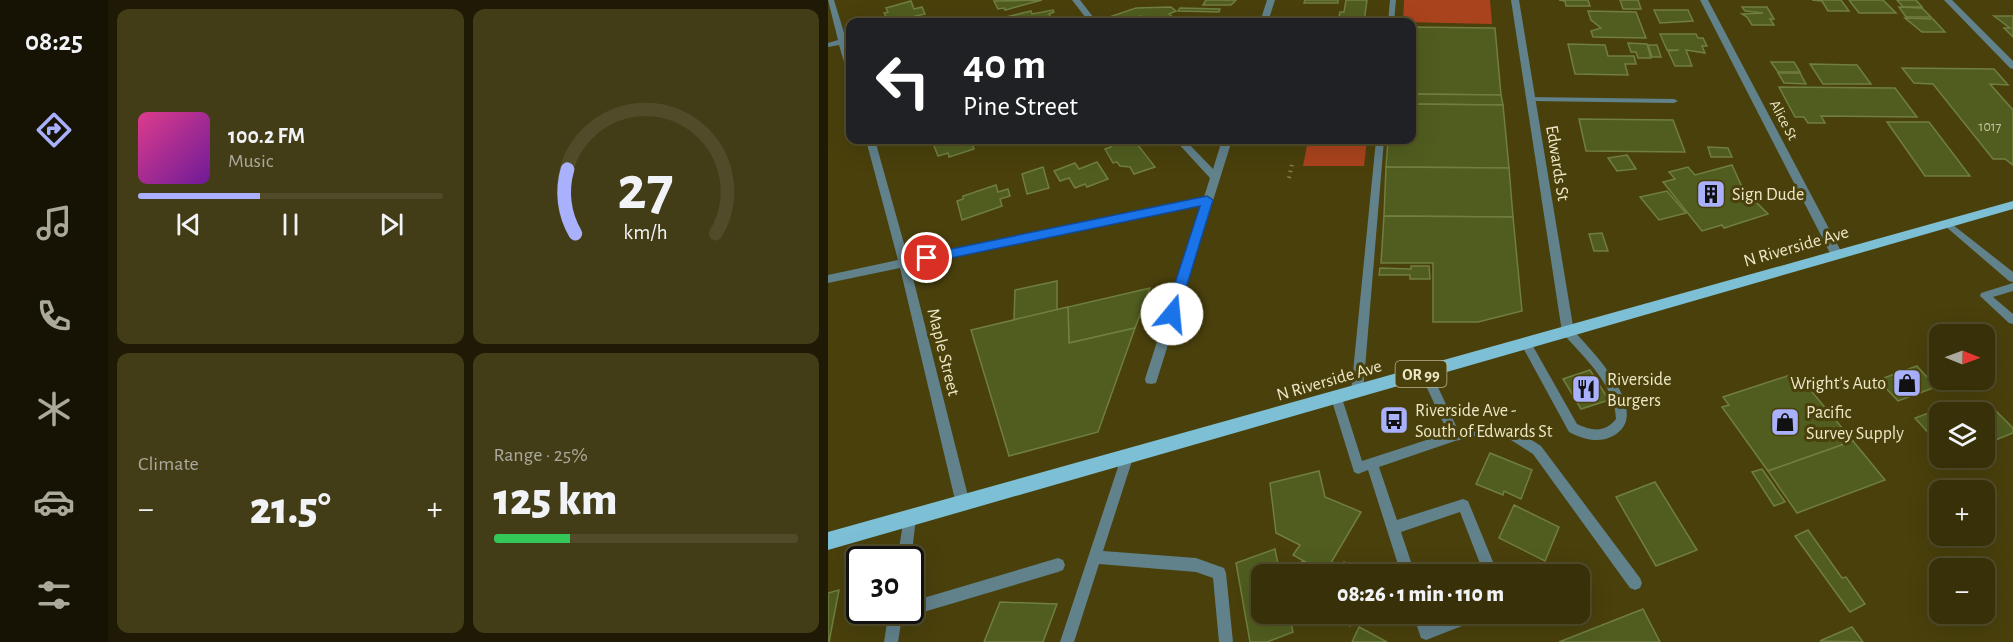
<!DOCTYPE html>
<meta charset="utf-8">
<style>
body{margin:0;font-family:"Alegreya Sans",sans-serif;background:#423c17;color:#f1f3f6;height:100vh;display:flex;flex-direction:column;font-size:22px;white-space:nowrap}
*{box-sizing:border-box;margin:0}
p{font-size:20px;color:#aaa99c}
.icon{flex:none;width:33px;height:33px;fill:none;stroke:currentColor;stroke-width:2;stroke-linecap:round;stroke-linejoin:round}
.map{position:relative;flex:1;overflow:hidden}
.sheet{display:flex;flex-direction:column;gap:9px;padding:9px;background:#1e1a05;width:720px}
.sheet>*{flex:none}
.hud{position:absolute;left:18px;top:18px;width:570px;height:126px;border-radius:12px;box-shadow:0 6px 24px #0002,0 0 0 2px #514b2a;background:#202124;color:#fff;overflow:hidden}
.needle{width:39px;rotate:91deg}
.fabs{position:absolute;left:1101px;top:324px;display:grid;gap:12px}
.fabs a{display:grid;place-items:center;width:66px;height:66px;border-radius:12px;background:#373009;box-shadow:0 6px 24px #0002,0 0 0 2px #514b2a;font-size:30px}
.speed{position:absolute;left:18px;top:546px;display:flex;gap:12px;font-size:30px;font-weight:700;text-align:center}
.speed>*{display:grid;place-content:center;width:78px;height:78px;border-radius:50%;background:#373009;box-shadow:0 6px 24px #0002,0 0 0 2px #514b2a;line-height:1}
.speed .limit{border:3px solid #111;border-radius:9px;background:#fff;color:#111}
.pin{position:absolute;display:grid;place-items:center;width:51px;height:51px;color:#fff;margin:-26px;border:3px solid #fff;border-radius:50%;box-shadow:0 2px 6px #0007}
.me{position:absolute;width:66px;margin:-33px;rotate:17deg;stroke-linejoin:round;filter:drop-shadow(0 0 4px #0008)}
.turn{display:flex;align-items:center;gap:21px;height:126px;padding:0 18px;font-size:27px}
.turn .icon{width:78px;height:78px;stroke-width:2.5}
.turn b{display:block;font-size:42px;line-height:51px}
.big{font-size:45px;font-weight:800;line-height:1.1}
.sheet .tile{flex:1;display:flex;flex-direction:column;justify-content:center;gap:9px;min-width:0;padding:0 21px;border-radius:12px;background:#423c17}
.sheet .dial{align-items:center;gap:0}
.dial svg{height:156px;overflow:visible;fill:none;stroke:#514b2a;stroke-width:7;stroke-linecap:round;text-anchor:middle}
.dial text{fill:#f1f3f6;stroke:none}
.song{display:flex;align-items:center;gap:18px}
.cover{width:72px;height:72px;border-radius:9px;background:linear-gradient(135deg,hsl(330 70% 55%),hsl(280 70% 35%))}
.played{height:6px;border-radius:3px;background:linear-gradient(90deg,#a9b0fc 40%,#514b2a 40%)}
.keys{display:flex;justify-content:space-around;direction:ltr}
.heat{display:flex;justify-content:space-between;align-items:center;font-size:33px;direction:ltr}
.charge{height:9px;border-radius:4px;background:linear-gradient(90deg,#34c759 25%,#514b2a 0)}
.sheet .tiles{flex:1;display:grid;gap:9px;grid-template-columns:repeat(2,1fr)}
.trip{position:absolute;left:423px;top:564px;width:339px;height:60px;border-radius:12px;background:#373009;box-shadow:0 6px 24px #0002,0 0 0 2px #514b2a;font-weight:800;line-height:60px;text-align:center}
main{display:flex;flex:1;min-height:0}
.tab-bar{display:flex;flex-direction:column;width:108px;justify-content:space-around;align-items:center;background:#161304;color:#aaa99c}
.tab-bar .icon{width:42px;height:42px}
.tab-bar .active{color:#a9b0fc}
.tab-bar b{font-size:27px;color:#f1f3f6}
.map>svg:first-child{display:block}
.green{fill:#a9431d}
.building{fill:#505d1f;stroke:#707e40;stroke-width:1.5}
.lines{fill:none;stroke-linecap:round;stroke-linejoin:round}
.path{stroke:#847c50;stroke-width:4;stroke-dasharray:1.5 4.5;stroke-linecap:butt}
.service{fill:#61818b;fill-rule:evenodd}
.minor{fill:#61818b;fill-rule:evenodd}
.tertiary{fill:#61818b;fill-rule:evenodd}
.primary{fill:#7dc0d5;fill-rule:evenodd}
.route{fill:#1a73e8;stroke:#114b97;stroke-width:1.5}
.labels{text-anchor:middle;stroke-width:6;stroke-linejoin:round;paint-order:stroke}
.far-number-label{font-size:14px;fill:#c6c49d}
.far-street-label{font-size:15px;fill:#ede7c7;stroke:#49400c}
.shield{fill:#49400c;stroke:#bcb58f;stroke-width:1.5}
.shield-label{font-size:16px;font-weight:bold;fill:#ede7c7}
.street-label{font-size:18px;fill:#ede7c7;stroke:#49400c}
.poi-label{font-size:18px;fill:#ede7c7;stroke:#49400c;text-anchor:start}
</style>
<main>
<nav class="tab-bar">
<b>08:25</b>
<svg class="icon active" aria-label="directions" viewBox="0 0 24 24"><path d="M12 3l9 9-9 9-9-9zM9 14v-3h6M13 9l2 2-2 2"/></svg>
<svg class="icon" aria-label="music" viewBox="0 0 24 24"><path d="M9 18V5l10-2v13"/><circle cx="6" cy="18" r="3"/><circle cx="16" cy="16" r="3"/></svg>
<svg class="icon" aria-label="phone" viewBox="0 0 24 24"><path d="M5 4h4l2 5-3 2q2 4 5 5l2-3 5 2v4C11 20 4 13 5 4z"/></svg>
<svg class="icon" aria-label="climate" viewBox="0 0 24 24"><path d="M12 3v18M4 7l16 10M4 17L20 7"/></svg>
<svg class="icon" aria-label="car" viewBox="0 0 24 24"><path d="M5 17H2v-5l4-1 3-4h7l3 4 3 1v5h-3M9 17h6M6 11h13"/><circle cx="7" cy="17" r="2"/><circle cx="17" cy="17" r="2"/></svg>
<svg class="icon" aria-label="filters" viewBox="0 0 24 24"><path d="M4 7h16M4 17h16"/><circle cx="9" cy="7" r="2"/><circle cx="15" cy="17" r="2"/></svg>
</nav>
<section class="sheet">
<div class="tiles">
<div class="tile">
<div class="song"><i class="cover"></i><div><b>100.2 FM</b><p>Music</p></div></div>
<div class="played"></div>
<div class="keys"><svg class="icon" aria-label="previous" viewBox="0 0 24 24"><path d="M18 5L8 12l10 7zM5 5v14"/></svg><svg class="icon" aria-label="pause" viewBox="0 0 24 24"><path d="M8 5v14M16 5v14"/></svg><svg class="icon" aria-label="next" viewBox="0 0 24 24"><path d="M6 5l10 7-10 7zM19 5v14"/></svg></div>
</div>
<div class="tile dial"><svg viewBox="0 0 100 80">
<path d="M14 69A42 42 0 1 1 86 69"/>
<path d="M14 69A42 42 0 0 1 10 36" stroke="#a9b0fc"/>
<text x="50" y="56" font-size="32" font-weight="700">27</text>
<text x="50" y="72" font-size="11">km/h</text>
</svg></div>
<div class="tile"><p>Climate</p>
<div class="heat"><a>−</a><b class="big">21.5°</b><a>+</a></div>
</div>
<div class="tile"><p>Range · 25%</p><b class="big">125 km</b><div class="charge"></div></div>
</div>
</section>
<div class="map">
<svg width="1185" height="642" viewBox="0 0 1185 642">
<rect width="100%" height="100%" fill="#49400c"/>
<g class="green">
<polygon points="576,0 662,0 664,24 575,22"/>
<polygon points="480,140 539,140 536,166 475,166"/>
</g>
<g class="building">
<polygon points="214,0 177,10 176,8 170,9 166,1"/>
<polygon points="378,0 408,0 403,5 375,5"/>
<polygon points="477,0 510,0 510,3 476,3"/>
<polygon points="518,0 539,0 536,22 510,22 512,12 516,12"/>
<polygon points="731,0 760,0 762,6 738,6 737,1"/>
<polygon points="792,0 810,0 813,9 795,9"/>
<polygon points="984,0 1013,0 1021,11 1000,11 994,1"/>
<polygon points="1021,0 1055,0 1068,13 1031,13"/>
<polygon points="1069,0 1088,0 1094,7 1075,7"/>
<polygon points="83,1 86,9 94,7 97,14 61,22 56,13 60,12 58,8"/>
<polygon points="343,7 348,11 341,14 350,22 320,22 313,16 290,22 284,16 308,8"/>
<polygon points="914,7 939,7 946,19 942,19 946,25 924,25 919,17 914,14 935,13 917,11"/>
<polygon points="1071,7 1094,8 1103,17 1078,17"/>
<polygon points="352,8 392,9 391,12 350,11"/>
<polygon points="225,10 226,12 221,14 224,19 212,22 176,22 174,18 203,11 204,14"/>
<polygon points="826,10 860,10 865,21 832,23"/>
<polygon points="760,11 808,12 818,38 765,37 763,31 773,28 763,20"/>
<polygon points="1166,16 1185,16 1185,37 1176,28 1182,28"/>
<polygon points="89,17 91,22 110,17 112,22 68,22"/>
<polygon points="1077,18 1105,19 1117,32 1094,32"/>
<polygon points="584,27 667,28 673,95 584,94"/>
<polygon points="832,34 868,34 870,38 875,38 879,46 874,46 877,53 858,50 864,66 847,66 840,51 851,50 839,50"/>
<polygon points="800,43 819,44 823,58 810,58 808,52 803,52"/>
<polygon points="740,44 777,45 780,56 806,56 808,64 797,64 800,75 747,74"/>
<polygon points="820,45 829,45 833,57 824,57"/>
<polygon points="943,62 966,62 972,72 950,72"/>
<polygon points="982,64 1029,65 1043,84 995,84"/>
<polygon points="1074,68 1166,69 1180,85 1162,84 1185,110 1185,165 1177,159 1165,159 1105,84 1086,83"/>
<polygon points="950,73 972,73 978,84 956,83"/>
<polygon points="951,87 1067,88 1089,117 993,116 997,123 980,123 976,117 967,117"/>
<polygon points="584,94 673,95 675,105 584,104"/>
<polygon points="584,104 675,105 681,168 558,167 560,140 584,140"/>
<polygon points="751,119 845,120 857,152 758,151"/>
<polygon points="1059,122 1101,122 1142,176 1097,176"/>
<polygon points="108,140 143,140 146,149 121,157 120,153 110,156 104,141"/>
<polygon points="279,140 306,140 327,167 306,174 302,167 292,166 289,162 285,163 277,149 283,147"/>
<polygon points="880,147 900,148 904,157 883,157"/>
<polygon points="799,155 808,169 789,171 780,158"/>
<polygon points="269,162 280,179 259,187 257,184 247,188 241,178 232,181 226,171 247,163 251,169"/>
<polygon points="904,165 915,189 940,214 896,228 894,225 874,231 835,182 847,179 841,172 860,167 867,175"/>
<polygon points="215,167 221,188 199,194 194,174"/>
<polygon points="558,167 681,168 685,217 556,216"/>
<polygon points="168,185 170,192 180,189 182,196 172,199 174,206 134,220 129,201 135,199 135,196"/>
<polygon points="839,191 858,213 831,220 812,197"/>
<polygon points="556,216 685,217 694,311 650,322 605,322 605,263 553,263"/>
<polygon points="774,233 780,251 766,251 761,234"/>
<polygon points="583,266 601,266 602,279 582,279 582,275 551,275 552,268 583,269"/>
<polygon points="229,281 229,310 186,320 187,290"/>
<polygon points="322,288 307,328 241,343 240,307"/>
<polygon points="240,307 241,343 307,328 270,432 181,456 143,330"/>
<polygon points="1089,366 1108,387 1070,401 1050,380"/>
<polygon points="762,370 781,400 753,409 735,379"/>
<polygon points="962,375 969,383 975,381 1025,441 940,471 894,407 901,405 895,397"/>
<polygon points="1114,408 1119,412 1112,412 1112,433 1103,436 1087,418"/>
<polygon points="1166,409 1185,428 1185,433 1165,441 1156,432 1156,413"/>
<polygon points="1025,441 1057,480 969,513 940,471"/>
<polygon points="662,453 704,470 693,499 676,491 675,495 648,484"/>
<polygon points="934,469 957,502 946,506 924,472"/>
<polygon points="491,471 497,497 533,512 497,573 465,555 472,545 448,533 442,483"/>
<polygon points="827,482 869,550 828,566 788,497"/>
<polygon points="686,505 731,527 717,561 671,538"/>
<polygon points="980,530 1014,578 1018,577 1037,604 1022,612 967,536"/>
<polygon points="447,549 452,574 434,574 434,614 461,614 465,632 439,642 422,642 408,563"/>
<polygon points="476,561 480,574 458,574 456,569"/>
<polygon points="516,562 538,574 508,574"/>
<polygon points="712,563 737,574 707,574"/>
<polygon points="11,590 1,642 0,642 0,593"/>
<polygon points="172,602 229,604 215,642 156,642"/>
<polygon points="815,609 832,642 731,642"/>
<polygon points="500,614 528,614 522,626"/>
<polygon points="722,614 749,614 747,620 743,618 741,623"/>
<polygon points="531,627 533,628 559,642 524,642"/>
<polygon points="1024,627 1035,642 992,641 994,640"/>
</g>
<g class="lines">
<polyline class="path" points="461,178 464,164"/>
<g class="service">
<polygon points="562,0 568,0 566,22 560,22"/>
<polygon points="700,97 846,99 850,101 846,103 703,101 700,101"/>
<polygon points="548,140 556,140 535,392 533,395 529,397 525,395 523,392"/>
<polygon points="1120,221 1185,272 1185,282 1181,281 1117,226 1115,224"/>
<polygon points="1185,283 1185,291 1165,297 1185,314 1185,324 1181,323 1152,296 1153,293"/>
<path d="M 740,328 L 744,329 C 762,349 827,413 785,436 C 770,444 755,439 741,432 L 693,344 L 694,341 L 702,341 L 749,424 C 764,431 777,433 788,419 C 787,386 757,358 736,335 L 735,332 L 736,329 Z"/>
<path d="M 598,368 L 602,370 L 630,430 C 668,420 681,425 713,446 L 812,578 L 814,583 L 812,588 L 807,590 L 802,588 L 705,454 L 683,440 L 670,435 L 652,435 L 627,441 L 551,467 L 569,520 L 635,499 L 640,501 L 670,574 L 656,574 L 632,512 L 573,532 L 587,574 L 573,574 L 540,470 L 530,474 L 526,472 L 503,398 L 505,395 L 509,393 L 513,395 L 534,461 L 620,433 L 592,373 L 594,370 Z"/>
<polygon points="299,452 303,454 305,458 275,551 368,558 396,568 398,573 405,642 391,642 385,578 368,572 271,564 246,642 232,642 293,458 295,454"/>
<polygon points="82,512 87,514 88,518 83,560 69,560 76,518 77,514"/>
<polygon points="230,558 235,560 237,565 235,570 230,572 82,616 77,614 76,610 82,610 82,602"/>
<polygon points="61,610 75,610 70,642 56,642"/>
<polygon points="585,614 599,614 602,624 630,614 654,614 652,619 598,640 593,638"/>
</g>
<g class="minor">
<path d="M 0,0 L 6,0 C 13,24 22,46 22,71 L 18,69 L 11,45 L 0,47 L 0,43 L 10,40 Z"/>
<polygon points="244,0 252,0 269,22 261,22"/>
<polygon points="439,0 447,0 440,22 432,22"/>
<polygon points="872,0 880,0 1015,255 1013,258 1005,258 1003,255"/>
<polygon points="1116,0 1124,0 1185,61 1185,69 1182,68"/>
<polygon points="38,140 47,140 80,258 376,197 382,178 347,140 357,140 385,169 394,140 404,140 328,383 323,384 318,383 317,379 373,205 82,266 142,504 140,509 135,511 130,509 128,504 72,268 0,283 0,275 70,260"/>
</g>
<polygon class="tertiary" points="683,0 691,0 746,332 744,335 736,335 734,332"/>
<polygon class="primary" points="1185,201 1185,209 0,550 0,532"/>
</g>
<polygon class="route" points="379,196 385,200 350,314 344,320 337,314 372,206 99,263 93,258 99,254"/>
<defs>
<g id="building-square" transform="scale(1.5)"><rect x="-9" y="-9" width="18" height="18" rx="4" fill="#a9b0fc" stroke="#49400c"/><path d="M-4-6H4V6H1V3H-1V6H-4ZM-2.5-4.3h1.7v1.8h-1.7ZM.8-4.3h1.7v1.8H.8ZM-2.5-1h1.7V.8h-1.7ZM.8-1h1.7V.8H.8Z" fill="#111"/></g>
<g id="shop-square" transform="scale(1.5)"><rect x="-9" y="-9" width="18" height="18" rx="4" fill="#a9b0fc" stroke="#49400c"/><path d="M-5-2.5h2.3a2.7 3.5 0 0 1 5.4 0H5L5.5 6h-11ZM-1.5-2.5h3a1.5 2.3 0 0 0-3 0Z" fill="#111"/></g>
<g id="restaurant-square" transform="scale(1.5)"><rect x="-9" y="-9" width="18" height="18" rx="4" fill="#a9b0fc" stroke="#49400c"/><path d="M-5-6h1v4h1v-4h1v4h1v-4h1v5L-1.5 .5V6h-2V.5L-5-1ZM5-6V6H3V1.5H1.5Q1.5-4 5-6Z" fill="#111"/></g>
<g id="bus-square" transform="scale(1.5)"><rect x="-9" y="-9" width="18" height="18" rx="4" fill="#a9b0fc" stroke="#49400c"/><path d="M-5-6H5V4H4V6H2V4H-2V6H-4V4H-5ZM-3.5-4V0h7V-4ZM-3.5 1.2v1.5H-2V1.2ZM2 1.2v1.5H3.5V1.2Z" fill="#111"/></g>
</defs>
<g fill-rule="evenodd">
<use href="#building-square" x="883" y="194"/>
<use href="#shop-square" x="1079" y="383"/>
<use href="#restaurant-square" x="758" y="389"/>
<use href="#bus-square" x="566" y="420"/>
<use href="#shop-square" x="957" y="422"/>
</g>
<g class="labels">
<g class="far-number-label">
<text x="1162" y="131">1017</text>
</g>
<g class="far-street-label">
<text transform="translate(956 120) rotate(62)" y="5">Alice St</text>
</g>
<rect class="shield" x="567.5" y="361" width="51" height="26" rx="4.5"/>
<g class="shield-label">
<text x="593" y="380">OR 99</text>
</g>
<g class="street-label">
<text transform="translate(730 163) rotate(81)" y="6">Edwards St</text>
<text transform="translate(968 246) rotate(-16)" y="6">N Riverside Ave</text>
<text transform="translate(116 352) rotate(76)" y="6">Maple Street</text>
<text transform="translate(501 380) rotate(-16)" y="6">N Riverside Ave</text>
</g>
<g class="poi-label">
<text x="904" y="200">Sign Dude</text>
<text x="779" y="385">Riverside<tspan x="779" dy="21">Burgers</tspan></text>
<text x="1058" y="389" text-anchor="end">Wright's Auto</text>
<text x="587" y="416">Riverside Ave -<tspan x="587" dy="21">South of Edwards St</tspan></text>
<text x="978" y="418">Pacific<tspan x="978" dy="21">Survey Supply</tspan></text>
</g>
</g>
</svg>
<div class="fabs">
<a><svg class="needle" viewBox="-14 -14 28 28"><path d="M0-13l5 13h-10z" fill="#e53935"/><path d="M0 13l5-13h-10z" fill="#aaa99c"/></svg></a>
<a><svg class="icon" aria-label="layers" viewBox="0 0 24 24"><path d="M12 4l9 5-9 5-9-5zM3 14l9 5 9-5"/></svg></a>
<a>+</a>
<a>−</a>
</div>
<div class="speed"><div class="limit">30</div></div>
<div class="pin" style="left:99px;top:258px;background:#d93025"><svg class="icon" aria-label="arrive" viewBox="0 0 24 24"><path d="M6 21V4h12l-3 4 3 4H6"/></svg></div>
<svg class="me" style="left:344px;top:314px" viewBox="-20 -20 40 40"><circle r="19" fill="#fff"/><path d="M0-13L10 11 0 6-10 11z" fill="#1a73e8"/></svg>
<div class="trip">08:26 · 1 min · 110 m</div>
<div class="hud">
<div class="turn"><svg class="icon" aria-label="left" viewBox="0 0 24 24"><path d="M17 20v-9H6M10 6l-5 5 5 5"/></svg><div><b>40 m</b>Pine Street</div></div>
</div>
</div>
</main>
